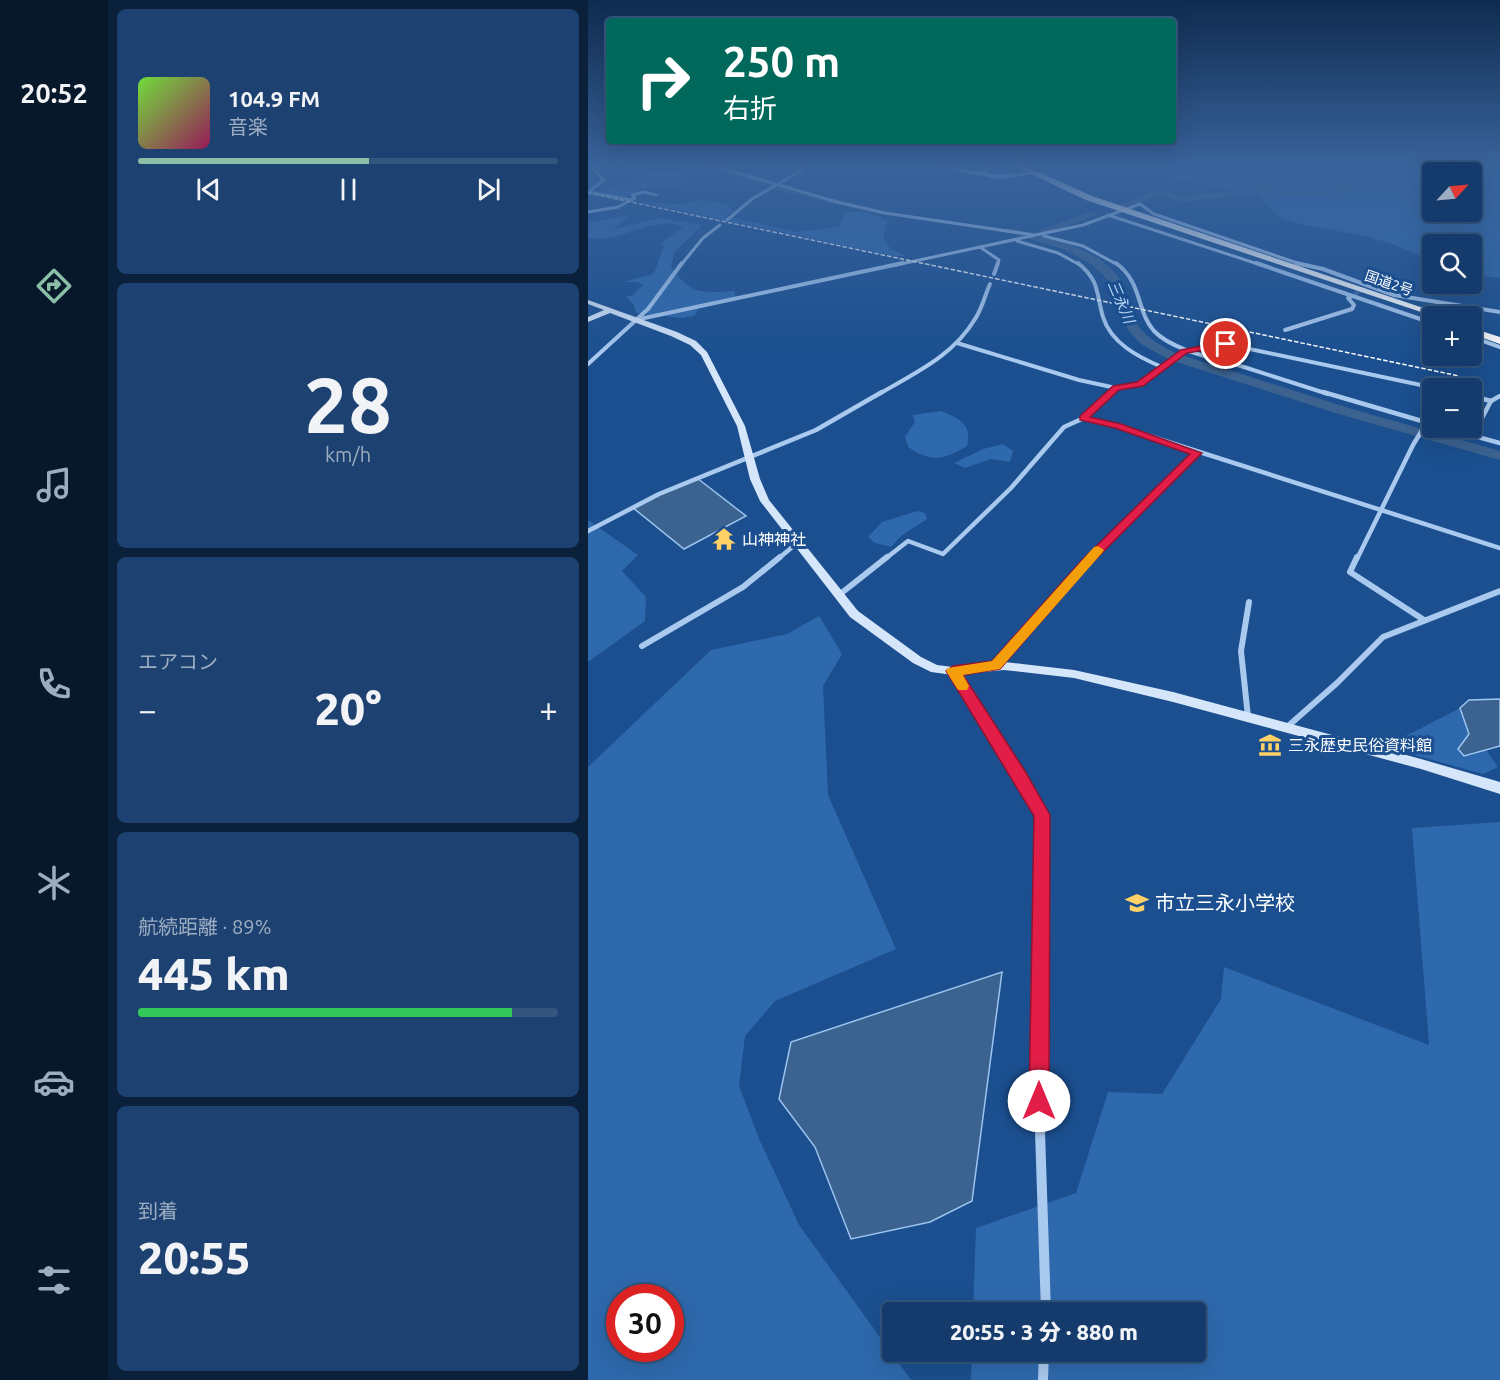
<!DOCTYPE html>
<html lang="ja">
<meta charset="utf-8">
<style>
body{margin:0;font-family:Ubuntu,"Noto Sans JP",sans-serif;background:#1d4271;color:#f1f3f6;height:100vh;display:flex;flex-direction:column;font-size:22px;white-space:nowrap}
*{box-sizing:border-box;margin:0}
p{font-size:20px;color:#9dadc1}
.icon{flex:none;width:33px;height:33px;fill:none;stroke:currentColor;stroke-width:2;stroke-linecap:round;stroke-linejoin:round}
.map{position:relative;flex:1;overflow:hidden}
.panel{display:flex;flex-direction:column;gap:9px;padding:9px;background:#0b203b;width:480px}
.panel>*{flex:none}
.top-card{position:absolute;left:18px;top:18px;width:570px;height:126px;border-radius:6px;box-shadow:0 6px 24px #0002,0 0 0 2px #33557e;background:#00695c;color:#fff;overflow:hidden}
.needle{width:39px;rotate:64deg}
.buttons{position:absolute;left:834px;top:162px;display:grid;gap:12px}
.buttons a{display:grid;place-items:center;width:60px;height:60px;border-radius:6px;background:#143b6b;box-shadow:0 6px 24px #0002,0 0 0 2px #33557e;font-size:30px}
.speed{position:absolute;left:18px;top:1284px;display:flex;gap:12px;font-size:30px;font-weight:700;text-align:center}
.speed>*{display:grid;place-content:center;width:78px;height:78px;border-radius:50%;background:#143b6b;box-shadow:0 6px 24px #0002,0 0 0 2px #33557e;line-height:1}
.speed .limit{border:9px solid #d22;background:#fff;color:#111}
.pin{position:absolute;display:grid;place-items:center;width:51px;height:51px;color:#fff;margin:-26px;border:3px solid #fff;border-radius:50%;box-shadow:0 2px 6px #0007}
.me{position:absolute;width:66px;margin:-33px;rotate:0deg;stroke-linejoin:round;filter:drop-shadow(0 0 4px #0008)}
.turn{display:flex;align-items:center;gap:21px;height:126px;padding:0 18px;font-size:27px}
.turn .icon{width:78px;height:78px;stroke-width:2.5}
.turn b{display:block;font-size:42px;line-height:51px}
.big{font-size:45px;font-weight:800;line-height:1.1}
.panel .tile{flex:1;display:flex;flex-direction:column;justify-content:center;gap:9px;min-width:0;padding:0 21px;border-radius:9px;background:#1d4271}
.panel .dial{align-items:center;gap:0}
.dial b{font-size:78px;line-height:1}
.song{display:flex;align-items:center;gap:18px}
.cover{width:72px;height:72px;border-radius:9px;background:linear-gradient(135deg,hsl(100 70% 55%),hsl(330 70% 35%))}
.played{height:6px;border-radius:3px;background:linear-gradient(90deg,#8abfa5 55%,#33557e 55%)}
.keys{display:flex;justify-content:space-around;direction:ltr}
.heat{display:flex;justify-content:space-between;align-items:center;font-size:33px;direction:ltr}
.charge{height:9px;border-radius:4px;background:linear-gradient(90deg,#34c759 89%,#33557e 0)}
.trip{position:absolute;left:294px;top:1302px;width:324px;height:60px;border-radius:6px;background:#143b6b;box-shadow:0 6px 24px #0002,0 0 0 2px #33557e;font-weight:800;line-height:60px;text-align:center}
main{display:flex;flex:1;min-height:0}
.tabs{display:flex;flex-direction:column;width:108px;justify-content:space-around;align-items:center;background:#08182b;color:#9dadc1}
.tabs .icon{width:42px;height:42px}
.tabs .selected{color:#8abfa5}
.tabs b{font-size:27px;color:#f1f3f6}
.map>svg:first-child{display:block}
.green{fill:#2e69ad;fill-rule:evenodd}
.water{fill:#3c6290;stroke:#9cc4f0;stroke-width:1.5}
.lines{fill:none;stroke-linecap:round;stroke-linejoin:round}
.stream{stroke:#9cc4f0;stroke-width:1.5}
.river{fill:#3c6290;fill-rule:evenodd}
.street-tunnel{stroke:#3d69a0;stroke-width:4;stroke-dasharray:4 1.5;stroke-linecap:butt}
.street-far5{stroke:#a9c9ee;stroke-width:3}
.street-far4{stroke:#a9c9ee;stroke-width:4}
.street-far3{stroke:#a9c9ee;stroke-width:4.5}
.street-far2{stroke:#a9c9ee;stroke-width:6}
.street-far1{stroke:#a9c9ee;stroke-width:8}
.street{stroke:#a9c9ee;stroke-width:10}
.secondary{fill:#d6e6fa;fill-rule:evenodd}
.highway{fill:#fff;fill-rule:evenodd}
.rail{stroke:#fff;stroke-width:1.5;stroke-dasharray:4.5 2;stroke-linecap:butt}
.route{fill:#e11d48;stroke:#92132f;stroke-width:1.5}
.slow{fill:#f59e0b}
.labels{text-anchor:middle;stroke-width:6;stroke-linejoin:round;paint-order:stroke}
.far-street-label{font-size:14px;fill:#fff;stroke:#1b4f8f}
.far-water-label{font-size:15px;font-style:italic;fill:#b5d3f5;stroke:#1b4f8f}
.poi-label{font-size:16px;fill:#fff;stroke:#1b4f8f;text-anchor:start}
.near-poi-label{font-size:20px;fill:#fff;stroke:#1b4f8f;text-anchor:start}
</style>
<main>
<nav class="tabs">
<b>20:52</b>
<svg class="icon selected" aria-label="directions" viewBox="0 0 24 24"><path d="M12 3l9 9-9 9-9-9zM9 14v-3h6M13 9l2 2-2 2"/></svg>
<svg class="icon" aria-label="music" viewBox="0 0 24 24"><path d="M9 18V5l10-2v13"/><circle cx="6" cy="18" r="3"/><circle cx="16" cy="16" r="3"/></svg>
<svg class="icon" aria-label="phone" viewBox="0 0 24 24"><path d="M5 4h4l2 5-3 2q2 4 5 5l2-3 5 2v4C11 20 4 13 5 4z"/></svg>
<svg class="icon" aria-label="climate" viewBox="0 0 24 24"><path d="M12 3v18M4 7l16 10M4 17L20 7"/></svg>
<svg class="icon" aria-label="car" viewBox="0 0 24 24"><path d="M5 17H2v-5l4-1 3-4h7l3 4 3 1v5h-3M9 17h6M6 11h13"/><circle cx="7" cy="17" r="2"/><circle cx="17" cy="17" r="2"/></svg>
<svg class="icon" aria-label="filters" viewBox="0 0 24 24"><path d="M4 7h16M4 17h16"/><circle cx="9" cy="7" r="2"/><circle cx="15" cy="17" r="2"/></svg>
</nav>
<section class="panel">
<div class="tile">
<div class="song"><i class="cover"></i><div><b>104.9 FM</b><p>音楽</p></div></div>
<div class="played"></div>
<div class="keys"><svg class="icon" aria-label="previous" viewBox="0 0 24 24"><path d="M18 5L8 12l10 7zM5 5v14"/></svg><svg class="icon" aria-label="pause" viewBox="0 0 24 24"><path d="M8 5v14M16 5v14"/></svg><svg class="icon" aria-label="next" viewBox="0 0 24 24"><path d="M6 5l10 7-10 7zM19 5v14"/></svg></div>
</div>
<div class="tile dial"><b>28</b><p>km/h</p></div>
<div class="tile"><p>エアコン</p>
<div class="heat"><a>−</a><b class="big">20°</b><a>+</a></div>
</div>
<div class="tile"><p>航続距離 · 89%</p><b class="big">445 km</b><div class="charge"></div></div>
<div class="tile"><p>到着</p><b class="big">20:55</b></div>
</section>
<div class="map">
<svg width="912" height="1380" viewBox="0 0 912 1380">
<rect width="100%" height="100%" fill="#1b4f8f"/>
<g class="green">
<path d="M 37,163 L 43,163 L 55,170 L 85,172 L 100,177 C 89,191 78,185 63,187 C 53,188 44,192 35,198 L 5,192 L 58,179 L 59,175 L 49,172 Z"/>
<path d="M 539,163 L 912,163 L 912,278 L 884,275 L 884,244 L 844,244 L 844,261 L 802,243 L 777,236 L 716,225 L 692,218 L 668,193 L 599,182 ZM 844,172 L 884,172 L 884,212 L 844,212 Z"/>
<path d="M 113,200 L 139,204 L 145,211 L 137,216 L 208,232 L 251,227 L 256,214 C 270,209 286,213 299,221 L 295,238 L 302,248 L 317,256 L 306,256 L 51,202 L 92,204 Z"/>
<path d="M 42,215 L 26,229 L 72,218 L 114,225 L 86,253 L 83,267 C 103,295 113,293 146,291 L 148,298 L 111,308 L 106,316 L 94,318 L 48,313 L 46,305 L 38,297 L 45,295 L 55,285 L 49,282 L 35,282 L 65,274 C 71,264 71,256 76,246 L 73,243 L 95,227 C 67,214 31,244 0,238 L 0,223 Z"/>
<path d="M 353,411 C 370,418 385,424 379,446 C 355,460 344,463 320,447 L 317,437 L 327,422 L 325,415 Z"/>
<polygon points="415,444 425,451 422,462 403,459 377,468 366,463 395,449"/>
<polygon points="329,511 337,513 339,519 313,536 303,547 287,543 280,537 294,522"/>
<polygon points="0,520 50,555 34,571 58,597 57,621 0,662"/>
<path d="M 231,616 L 254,654 L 235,686 L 240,795 L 308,949 L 187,1001 L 157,1036 L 151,1086 L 172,1141 L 211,1225 L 323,1380 L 0,1380 L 0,767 L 123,650 L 199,634 ZM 32,1298 L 82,1298 L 82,1348 L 32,1348 Z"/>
<polygon points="872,708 881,734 877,756 898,750 910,767 895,774 823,754 818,736"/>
<polygon points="912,822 912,1380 383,1380 384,1352 608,1352 608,1312 385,1312 388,1228 488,1193 520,1092 574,1094 633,999 636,967 841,1045 824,828"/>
</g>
<g class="water">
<polygon points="109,478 158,516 96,549 44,507"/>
<polygon points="912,699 912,746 876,756 870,749 881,734 872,708 881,700"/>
<polygon points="414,972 384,1201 342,1222 263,1239 227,1147 191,1099 203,1042"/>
</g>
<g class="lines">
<polyline class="stream" points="2,164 9,163"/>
<g class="river">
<polygon points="109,163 120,163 206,190 301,212 296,215 200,193"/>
<polygon points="805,163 822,163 811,167 792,183 735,196 674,193 594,202 572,195 535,208 528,206 572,189 594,196 674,187 735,190 786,179"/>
<path d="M 502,212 L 510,214 L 455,236 C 482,244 514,254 531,278 C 536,286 536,296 539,305 C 548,331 566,343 590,354 L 764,409 L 912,451 L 912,460 L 754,415 L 582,360 L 553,344 L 541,331 L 529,311 L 522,282 L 505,265 L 475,249 L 415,231 L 420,228 L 445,233 Z"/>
</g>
<polyline class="street-tunnel" points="767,294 778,288"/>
<g class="street-far5">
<polyline points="0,163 16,180 0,192"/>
<polyline points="116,163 249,202 297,213 446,235"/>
<polyline points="391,174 408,166 408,163"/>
<polyline points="0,192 44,200"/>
<polyline points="0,212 30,207 47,198 44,195 56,192 68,195"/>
<polyline points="520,215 673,265"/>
<polyline points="139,220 164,199 209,173 221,163"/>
<polyline points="456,236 495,246 530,265"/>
<polyline points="429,241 470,253 492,265"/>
<polyline points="392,247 411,260 409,265"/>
<polyline points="93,265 115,238 132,225"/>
<polyline points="308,265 495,225 552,204 566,214 715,265"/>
</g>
<g class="street-far4">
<path d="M 490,263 C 512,281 508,293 515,317 C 523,343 550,357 574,367"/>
<path d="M 528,263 C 555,283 548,311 566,331 C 585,351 630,359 656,367 C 684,376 712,385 740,394"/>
<polyline points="668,263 844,323"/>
<polyline points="708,263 735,269 806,295 912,312"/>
<polyline points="406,274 410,263"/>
<polyline points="47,320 315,263"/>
<polyline points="697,330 764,309 766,305 760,298 764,296"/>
<polyline points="884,337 912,347"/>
<polyline points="369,343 491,380 528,388 552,384 596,351 638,344 847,388"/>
<polyline points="0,364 60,309 94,263"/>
<path d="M 291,394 C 327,373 365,356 387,319 C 394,309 397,295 402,284"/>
<polyline points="522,394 528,388"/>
</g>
<g class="street-far3">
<polyline points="735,392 844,424"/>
<polyline points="884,396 903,401"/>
<polyline points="496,418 530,426 912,548"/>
<polyline points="884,418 894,418 903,401 912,396"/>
<polyline points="857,428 912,443"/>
<polyline points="0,531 71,494 228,430 294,392"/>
<polyline points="190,559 209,543"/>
<polyline points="297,559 320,541 355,554 423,488 476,427 496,418 523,392"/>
<polyline points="502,559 609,453"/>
<polyline points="769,559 825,445 844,414"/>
</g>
<g class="street-far2">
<polyline points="769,557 762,572 836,620"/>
<polyline points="251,595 299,557"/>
<polyline points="54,646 155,587 192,557"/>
<polyline points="408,666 504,557"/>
<polyline points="365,671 427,769"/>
<polyline points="660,717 653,651 661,602"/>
<polyline points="699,727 749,683 795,637 912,591"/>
</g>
<polyline class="street-far1" points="426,768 454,815 452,1038"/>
<g class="street">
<polyline points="452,1036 451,1101 458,1312"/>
<polyline points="455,1380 456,1352"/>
</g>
<g class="secondary">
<polygon points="330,163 339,163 410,175 445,172 448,174 410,179"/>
<polygon points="0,300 89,332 108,341 119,352 157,426 172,479 181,500 270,611 333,657 349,665 365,667 416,662 486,670 585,692 833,759 912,782 912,794 833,769 585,702 486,678 416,670 365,675 343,672 325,663 262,617 172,501 162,479 149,426 113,355 102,345 83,336 22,313 0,322 0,317 16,310 0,304"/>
</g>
<g class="highway">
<polygon points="420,163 430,163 504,196 859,316 845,316 498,200"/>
<polygon points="884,328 912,337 912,344 884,334"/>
</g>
<polyline class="rail" points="0,193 871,376"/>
</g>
<linearGradient id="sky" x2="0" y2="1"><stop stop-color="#0f2b4f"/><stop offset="0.46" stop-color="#39639b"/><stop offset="1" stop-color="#39639b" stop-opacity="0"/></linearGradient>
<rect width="912" height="356" fill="url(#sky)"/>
<polygon class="route" points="638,341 641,342 641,346 599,353 555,386 531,390 502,417 533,424 614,453 502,565 412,669 375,675 437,771 462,815 461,1101 458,1108 451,1111 444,1108 441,1101 446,816 358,671 365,666 404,661 494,560 602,454 527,428 492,420 492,416 525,386 549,382 593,350"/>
<polygon class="slow" points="510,546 516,550 514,553 412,669 375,675 381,686 379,690 370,690 358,671 360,668 404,661 506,547"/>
<defs>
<g id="temple-bare" transform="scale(1.8)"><path d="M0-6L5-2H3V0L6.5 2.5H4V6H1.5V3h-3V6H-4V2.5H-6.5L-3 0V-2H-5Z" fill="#ffd166" stroke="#1b4f8f" stroke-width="2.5" paint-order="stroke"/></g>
<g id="museum-bare" transform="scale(1.8)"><path d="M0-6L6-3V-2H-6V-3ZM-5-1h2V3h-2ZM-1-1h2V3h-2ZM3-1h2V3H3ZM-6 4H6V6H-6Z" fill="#ffd166" stroke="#1b4f8f" stroke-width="2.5" paint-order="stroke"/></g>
<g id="school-bare" transform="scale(1.8)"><path d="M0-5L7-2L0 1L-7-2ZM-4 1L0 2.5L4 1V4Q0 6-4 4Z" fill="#ffd166" stroke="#1b4f8f" stroke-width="2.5" paint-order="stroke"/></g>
</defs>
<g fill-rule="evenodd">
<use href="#temple-bare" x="136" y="539"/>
<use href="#museum-bare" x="682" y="745"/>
<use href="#school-bare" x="549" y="903"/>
</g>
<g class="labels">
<g class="far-street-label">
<text transform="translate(801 283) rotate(19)" y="5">国道2号</text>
</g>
<g class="far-water-label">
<text transform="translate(533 302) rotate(67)" y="5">三永川</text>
</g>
<g class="poi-label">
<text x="154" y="545">山神神社</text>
<text x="700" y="751">三永歴史民俗資料館</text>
</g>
<g class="near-poi-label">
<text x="567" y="910">市立三永小学校</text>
</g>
</g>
</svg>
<div class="buttons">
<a><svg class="needle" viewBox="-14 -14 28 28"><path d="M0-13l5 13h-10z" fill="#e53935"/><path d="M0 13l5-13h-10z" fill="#9dadc1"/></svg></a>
<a><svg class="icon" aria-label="search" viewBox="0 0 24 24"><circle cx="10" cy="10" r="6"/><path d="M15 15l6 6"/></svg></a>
<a>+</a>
<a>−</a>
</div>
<div class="speed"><div class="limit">30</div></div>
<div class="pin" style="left:638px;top:344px;background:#d93025"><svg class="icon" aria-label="arrive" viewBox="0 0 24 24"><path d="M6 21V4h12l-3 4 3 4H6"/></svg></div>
<svg class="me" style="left:451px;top:1101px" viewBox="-20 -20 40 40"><circle r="19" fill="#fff"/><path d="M0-13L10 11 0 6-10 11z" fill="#e11d48"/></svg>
<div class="trip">20:55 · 3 分 · 880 m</div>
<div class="top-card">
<div class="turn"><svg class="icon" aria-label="right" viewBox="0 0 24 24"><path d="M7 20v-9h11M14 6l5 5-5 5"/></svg><div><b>250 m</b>右折</div></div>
</div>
</div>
</main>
